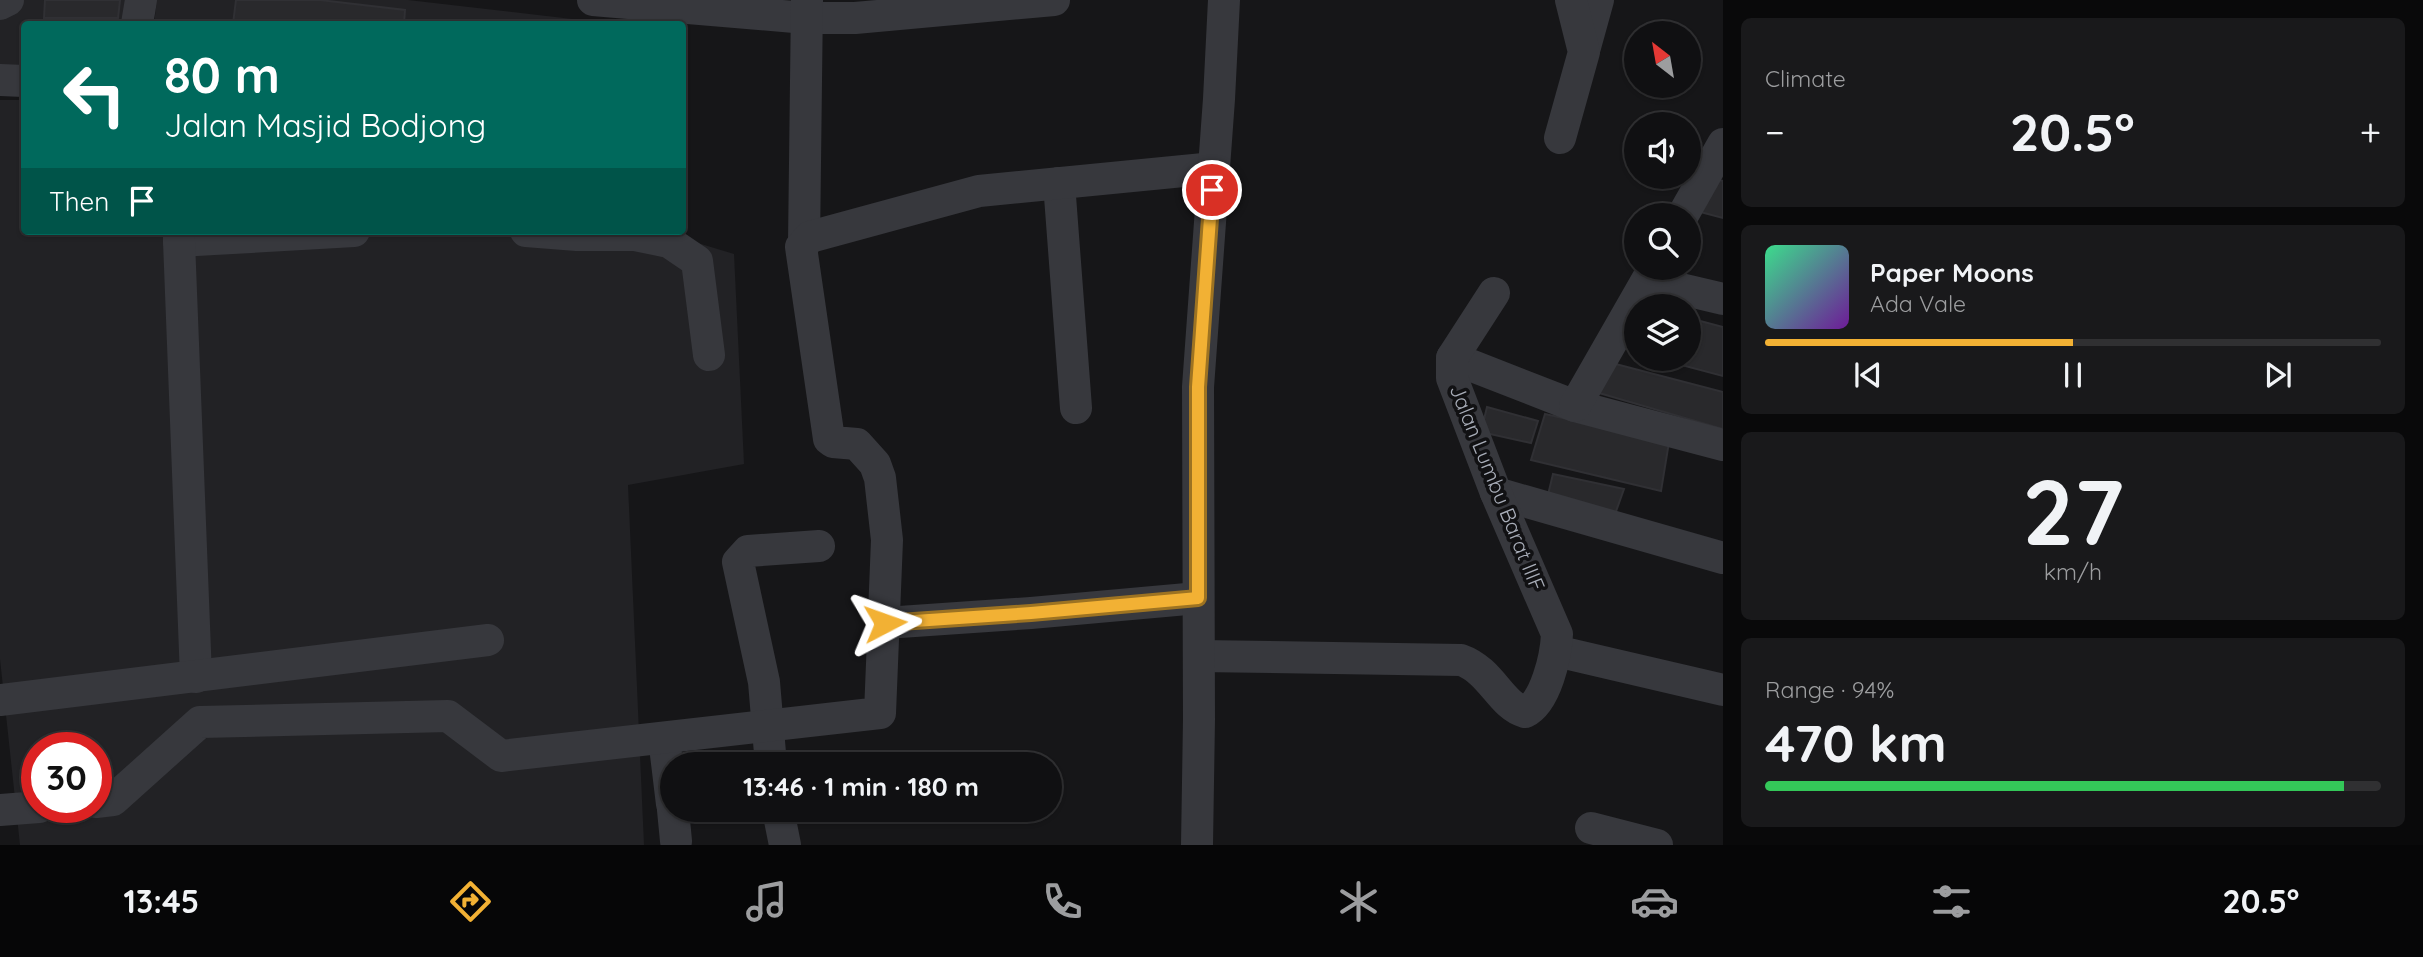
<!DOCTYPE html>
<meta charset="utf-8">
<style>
body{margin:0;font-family:Quicksand,sans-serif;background:#19191b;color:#f1f3f6;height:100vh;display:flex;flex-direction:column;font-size:26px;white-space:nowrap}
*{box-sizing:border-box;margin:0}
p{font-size:23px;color:#9c9d9f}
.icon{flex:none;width:38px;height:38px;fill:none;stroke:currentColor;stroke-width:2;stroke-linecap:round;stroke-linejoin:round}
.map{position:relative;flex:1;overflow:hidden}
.panel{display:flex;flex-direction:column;gap:18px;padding:18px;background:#09090a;width:700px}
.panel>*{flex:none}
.banner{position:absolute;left:21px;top:21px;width:665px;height:214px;border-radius:7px;box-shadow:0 2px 5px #0004,0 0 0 2px #303032;background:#00695c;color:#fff;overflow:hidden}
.needle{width:46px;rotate:329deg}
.tools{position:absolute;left:1624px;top:21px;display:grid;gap:14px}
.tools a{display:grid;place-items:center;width:77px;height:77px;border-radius:50%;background:#101012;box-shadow:0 2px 5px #0004,0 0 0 2px #303032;font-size:35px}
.speed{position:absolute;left:21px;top:732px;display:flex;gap:14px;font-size:35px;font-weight:700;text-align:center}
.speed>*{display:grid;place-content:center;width:91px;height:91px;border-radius:50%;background:#101012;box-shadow:0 2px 5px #0004,0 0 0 2px #303032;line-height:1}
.speed .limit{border:10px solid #d22;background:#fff;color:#111}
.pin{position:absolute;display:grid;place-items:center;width:60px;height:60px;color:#fff;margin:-30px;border:4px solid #fff;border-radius:50%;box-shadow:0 2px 7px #0007}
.me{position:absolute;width:77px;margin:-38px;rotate:86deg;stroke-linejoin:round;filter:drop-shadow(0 0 5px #0008)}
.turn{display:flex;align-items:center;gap:24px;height:147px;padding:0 28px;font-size:32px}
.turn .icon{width:91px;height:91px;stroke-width:2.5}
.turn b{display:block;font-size:49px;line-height:60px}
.then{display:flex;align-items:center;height:66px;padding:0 28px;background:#0003;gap:14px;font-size:26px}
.big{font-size:52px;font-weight:700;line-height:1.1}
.panel .card{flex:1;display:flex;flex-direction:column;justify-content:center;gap:10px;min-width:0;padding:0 24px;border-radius:10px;background:#19191b}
.panel .dial{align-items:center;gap:0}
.dial b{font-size:91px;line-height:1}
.song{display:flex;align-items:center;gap:21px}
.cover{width:84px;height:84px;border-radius:10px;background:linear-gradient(135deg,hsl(150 70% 55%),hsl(280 70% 35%))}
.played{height:7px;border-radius:4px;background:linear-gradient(90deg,#f2b134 50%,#303032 50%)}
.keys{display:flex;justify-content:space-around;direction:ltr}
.heat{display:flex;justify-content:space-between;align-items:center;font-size:38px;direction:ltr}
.charge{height:10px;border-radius:5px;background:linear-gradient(90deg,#34c759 94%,#303032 0)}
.trip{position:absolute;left:660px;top:752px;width:402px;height:70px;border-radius:35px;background:#101012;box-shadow:0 2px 5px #0004,0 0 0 2px #303032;font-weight:700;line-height:70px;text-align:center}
.tabs{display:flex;height:112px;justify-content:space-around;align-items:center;background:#060607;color:#9c9d9f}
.tabs .icon{width:49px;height:49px}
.tabs .current{color:#f2b134}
.tabs b{font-size:32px;color:#f1f3f6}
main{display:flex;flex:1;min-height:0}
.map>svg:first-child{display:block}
.built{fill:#222225;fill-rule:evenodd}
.building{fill:#29292c;stroke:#303034;stroke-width:2}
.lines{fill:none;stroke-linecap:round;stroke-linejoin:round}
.minor{stroke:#37383d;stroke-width:32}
.route-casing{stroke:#9d7322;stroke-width:18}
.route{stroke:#f2b134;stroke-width:12}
.labels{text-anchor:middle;stroke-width:7;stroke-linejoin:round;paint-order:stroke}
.street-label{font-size:21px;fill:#a8adb8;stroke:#111113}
</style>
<main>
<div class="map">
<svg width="1723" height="845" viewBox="0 0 1723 845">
<rect width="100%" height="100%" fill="#161618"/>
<g class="built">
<polygon points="0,0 134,0 129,24 24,24 24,69 0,68"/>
<polygon points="157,0 408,0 615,24 154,24"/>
<path d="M 0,100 L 24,100 L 24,231 L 658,231 L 734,254 L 744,464 L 628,485 L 644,845 L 20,845 L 0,659 ZM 37,747 L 96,747 L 96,807 L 37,807 Z"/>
</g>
<g class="building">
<polygon points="45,0 120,0 118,18 44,18"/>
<polygon points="236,0 320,0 405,10 404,24 233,24"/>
<polygon points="1711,178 1723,181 1723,218 1693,210"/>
<polygon points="1689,318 1723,327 1723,376 1659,359 1689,359"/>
<polygon points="1608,362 1723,392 1723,429 1599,393"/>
<polygon points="1487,407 1538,421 1531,443 1481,432"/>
<polygon points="1545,414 1669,442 1661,491 1531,460"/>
<polygon points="1553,474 1624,489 1614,517 1547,499"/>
</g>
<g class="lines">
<g class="minor">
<polyline points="593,0 806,18 855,18 1054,0"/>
<polyline points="0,4 8,0"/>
<polyline points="137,24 141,0"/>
<polyline points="1585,47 1598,0"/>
<polyline points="0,80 24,81"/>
<polyline points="1560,138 1584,52 1571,0"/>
<polyline points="1059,183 1076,408"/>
<polyline points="1683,215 1723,144"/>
<polyline points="179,231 179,241 354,231"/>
<polyline points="526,231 577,235 635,235 669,242 697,261 709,355"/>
<polyline points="179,241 196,677"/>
<polyline points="804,244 807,0"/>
<polyline points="1647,281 1723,299"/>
<polyline points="1452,358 1575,406 1723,445"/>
<polyline points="1575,406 1654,268"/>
<polyline points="1496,493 1723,558"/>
<polyline points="885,623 1031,613 1198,598"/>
<polyline points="1556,651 1723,690"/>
<path d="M 1199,656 L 1461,660 C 1492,671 1500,705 1525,712 C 1546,702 1556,656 1557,634 L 1496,493 L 1452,378 L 1452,358 L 1494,293"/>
<polyline points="0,700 488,640"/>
<polyline points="664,738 672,804"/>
<polyline points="771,765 764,682 738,562 748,551 819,546"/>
<polyline points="96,802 113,800 200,722 448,716 501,756 880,713 887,540 880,478 875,464 857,444 833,442 829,439 801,247 810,237 979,191 1214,168"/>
<polyline points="0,810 39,807"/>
<polyline points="673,810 676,841"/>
<polyline points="778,810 785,845"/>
<polyline points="1591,828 1657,845"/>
<polyline points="1197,845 1199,719 1198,387 1219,99 1224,0"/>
</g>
</g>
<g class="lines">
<g class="route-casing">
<polyline id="route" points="885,623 1031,613 1198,598 1198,387 1212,190"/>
</g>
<use href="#route" class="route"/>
</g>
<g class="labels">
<g class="street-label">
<text transform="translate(1497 488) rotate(68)" y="7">Jalan Lumbu Barat IIIF</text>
</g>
</g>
</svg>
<div class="tools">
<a><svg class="needle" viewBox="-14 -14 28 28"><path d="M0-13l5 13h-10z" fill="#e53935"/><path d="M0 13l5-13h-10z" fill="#9c9d9f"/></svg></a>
<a><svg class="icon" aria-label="sound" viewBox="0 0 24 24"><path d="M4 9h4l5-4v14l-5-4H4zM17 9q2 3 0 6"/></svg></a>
<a><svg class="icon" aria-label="search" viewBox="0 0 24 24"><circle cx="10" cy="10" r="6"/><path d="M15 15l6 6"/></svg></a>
<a><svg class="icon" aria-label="layers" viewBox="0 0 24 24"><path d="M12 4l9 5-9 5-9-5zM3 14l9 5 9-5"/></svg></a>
</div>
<div class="speed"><div class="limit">30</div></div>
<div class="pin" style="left:1212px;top:190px;background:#d93025"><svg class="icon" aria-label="arrive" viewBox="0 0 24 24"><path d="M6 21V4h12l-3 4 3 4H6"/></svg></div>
<svg class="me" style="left:885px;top:623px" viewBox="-20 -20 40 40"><path d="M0-17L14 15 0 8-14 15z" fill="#f2b134" stroke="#fff" stroke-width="4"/></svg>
<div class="trip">13:46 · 1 min · 180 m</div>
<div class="banner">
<div class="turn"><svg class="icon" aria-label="left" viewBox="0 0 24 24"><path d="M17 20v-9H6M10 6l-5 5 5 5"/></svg><div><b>80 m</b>Jalan Masjid Bodjong</div></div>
<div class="then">Then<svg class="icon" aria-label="arrive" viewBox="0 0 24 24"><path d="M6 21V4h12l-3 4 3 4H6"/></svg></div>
</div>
</div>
<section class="panel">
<div class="card"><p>Climate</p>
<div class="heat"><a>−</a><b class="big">20.5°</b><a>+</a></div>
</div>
<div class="card">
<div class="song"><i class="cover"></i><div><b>Paper Moons</b><p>Ada Vale</p></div></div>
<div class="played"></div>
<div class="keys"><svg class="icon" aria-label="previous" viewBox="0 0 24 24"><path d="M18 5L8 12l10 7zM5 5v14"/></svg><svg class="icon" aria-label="pause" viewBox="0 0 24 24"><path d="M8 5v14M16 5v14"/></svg><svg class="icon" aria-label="next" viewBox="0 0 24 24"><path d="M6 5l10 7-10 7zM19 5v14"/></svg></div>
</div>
<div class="card dial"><b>27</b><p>km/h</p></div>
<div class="card"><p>Range · 94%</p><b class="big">470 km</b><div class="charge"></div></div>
</section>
</main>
<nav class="tabs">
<b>13:45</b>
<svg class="icon current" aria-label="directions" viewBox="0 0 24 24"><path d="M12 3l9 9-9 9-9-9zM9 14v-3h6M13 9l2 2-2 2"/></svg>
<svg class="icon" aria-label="music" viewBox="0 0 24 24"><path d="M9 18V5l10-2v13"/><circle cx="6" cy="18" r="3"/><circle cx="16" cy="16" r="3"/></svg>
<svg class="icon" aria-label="phone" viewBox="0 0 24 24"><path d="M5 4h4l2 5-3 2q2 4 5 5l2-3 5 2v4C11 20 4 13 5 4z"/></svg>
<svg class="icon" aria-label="climate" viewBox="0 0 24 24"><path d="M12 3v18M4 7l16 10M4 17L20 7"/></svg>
<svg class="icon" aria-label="car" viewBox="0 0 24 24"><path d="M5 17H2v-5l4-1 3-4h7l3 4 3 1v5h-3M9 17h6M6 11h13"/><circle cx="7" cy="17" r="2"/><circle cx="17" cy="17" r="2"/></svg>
<svg class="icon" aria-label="filters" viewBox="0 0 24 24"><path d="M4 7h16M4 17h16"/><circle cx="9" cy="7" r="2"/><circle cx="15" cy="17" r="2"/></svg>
<b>20.5°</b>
</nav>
